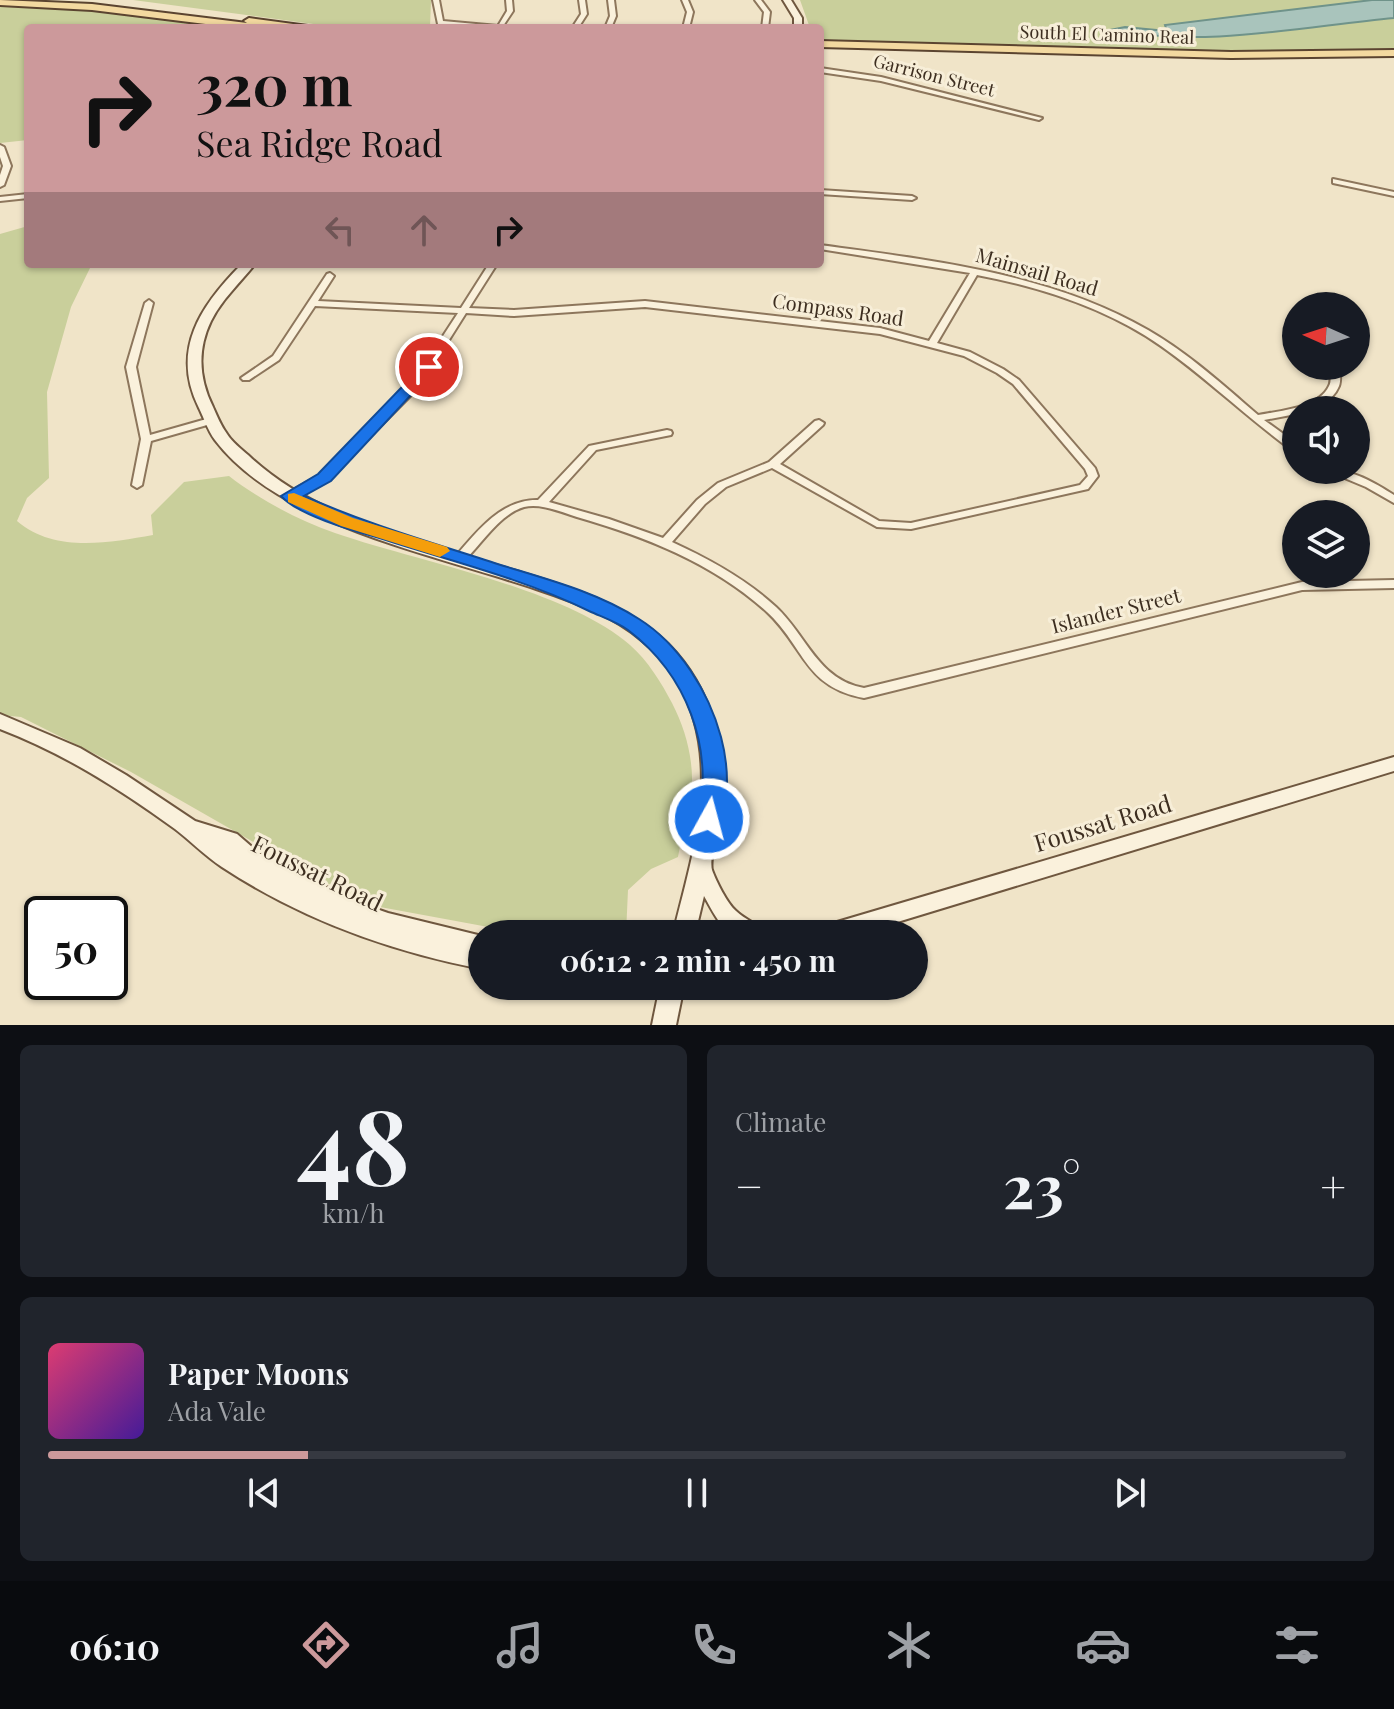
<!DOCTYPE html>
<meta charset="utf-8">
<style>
body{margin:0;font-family:"Playfair Display",serif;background:#20242c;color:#f1f3f6;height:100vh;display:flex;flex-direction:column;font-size:30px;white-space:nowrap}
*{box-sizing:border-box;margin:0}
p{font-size:26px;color:#9ea1a6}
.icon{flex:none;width:44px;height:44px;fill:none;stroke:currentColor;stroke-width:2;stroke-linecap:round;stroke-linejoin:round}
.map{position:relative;height:1025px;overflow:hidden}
.details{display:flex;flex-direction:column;gap:20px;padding:20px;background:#0d0f14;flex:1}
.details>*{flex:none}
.top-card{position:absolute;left:24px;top:24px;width:800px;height:244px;border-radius:8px;box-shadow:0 2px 6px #0004;background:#cc999b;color:#111;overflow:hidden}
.needle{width:52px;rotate:273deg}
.fabs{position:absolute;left:1282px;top:292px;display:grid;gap:16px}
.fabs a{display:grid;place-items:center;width:88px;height:88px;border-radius:50%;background:#171b24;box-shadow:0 2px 6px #0004;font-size:40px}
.speed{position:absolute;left:24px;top:896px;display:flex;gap:16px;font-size:40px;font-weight:700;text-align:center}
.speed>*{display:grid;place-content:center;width:104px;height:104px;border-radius:50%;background:#171b24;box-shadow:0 2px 6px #0004;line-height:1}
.speed .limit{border:4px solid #111;border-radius:12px;background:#fff;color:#111}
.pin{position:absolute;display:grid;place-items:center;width:68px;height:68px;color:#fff;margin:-34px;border:4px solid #fff;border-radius:50%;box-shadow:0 2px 8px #0007}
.me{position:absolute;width:88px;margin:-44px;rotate:7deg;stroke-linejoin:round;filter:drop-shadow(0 0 6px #0008)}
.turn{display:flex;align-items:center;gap:28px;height:168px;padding:0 40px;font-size:36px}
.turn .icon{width:104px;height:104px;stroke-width:2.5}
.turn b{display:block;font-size:56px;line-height:68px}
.lanes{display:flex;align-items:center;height:76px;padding:0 40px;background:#0003;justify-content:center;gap:40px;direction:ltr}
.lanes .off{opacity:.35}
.big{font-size:60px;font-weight:700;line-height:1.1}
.details .card{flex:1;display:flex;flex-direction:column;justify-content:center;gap:12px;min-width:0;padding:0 28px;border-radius:12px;background:#20242c}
.details .dial{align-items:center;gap:0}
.dial b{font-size:104px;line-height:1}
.song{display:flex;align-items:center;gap:24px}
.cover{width:96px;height:96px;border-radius:12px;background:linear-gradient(135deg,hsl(340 70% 55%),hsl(260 70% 35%))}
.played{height:8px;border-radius:4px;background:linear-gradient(90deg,#cc999b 20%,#363941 20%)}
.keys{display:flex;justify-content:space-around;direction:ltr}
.heat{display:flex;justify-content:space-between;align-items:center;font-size:44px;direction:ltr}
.details .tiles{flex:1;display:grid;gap:20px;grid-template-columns:1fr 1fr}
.card:last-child{grid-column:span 2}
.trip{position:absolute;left:468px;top:920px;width:460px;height:80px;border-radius:40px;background:#171b24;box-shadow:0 2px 6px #0004;font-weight:700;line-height:80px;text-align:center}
.menu{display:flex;height:128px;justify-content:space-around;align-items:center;background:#090b0e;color:#9ea1a6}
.menu .icon{width:56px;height:56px}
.menu .current{color:#cc999b}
.menu b{font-size:36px;color:#f1f3f6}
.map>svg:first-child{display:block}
.green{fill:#c9cf9b}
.water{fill:#a9c4bc;stroke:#6f938a;stroke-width:2}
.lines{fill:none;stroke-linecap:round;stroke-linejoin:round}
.minor-casing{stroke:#8d765c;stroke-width:4}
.secondary-casing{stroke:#6f573f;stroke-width:4}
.primary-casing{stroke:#5b4430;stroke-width:4}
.minor{fill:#faf1dc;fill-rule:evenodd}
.secondary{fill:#faf1dc;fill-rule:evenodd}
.primary{fill:#f3d9a0;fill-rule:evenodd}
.route{fill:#1a73e8;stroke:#114b97;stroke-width:2}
.slow{fill:#f59e0b}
.labels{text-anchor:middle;stroke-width:6;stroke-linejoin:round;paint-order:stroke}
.far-street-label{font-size:18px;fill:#3d2e20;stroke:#f7eed8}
.street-label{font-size:20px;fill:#3d2e20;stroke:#f7eed8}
.near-street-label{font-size:24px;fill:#3d2e20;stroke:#f7eed8}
</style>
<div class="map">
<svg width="1394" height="1025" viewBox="0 0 1394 1025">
<rect width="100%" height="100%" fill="#f0e4c8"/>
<g class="green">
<polygon points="133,0 431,0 430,28 321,25"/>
<polygon points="800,0 1394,0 1394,49 1227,52 820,41 820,28 810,28"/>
<polygon points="0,5 72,8 238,28 28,28 28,140 0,143"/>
<path d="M 28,226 L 28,264 L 100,264 L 90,268 L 71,307 L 47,392 L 49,478 L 27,498 L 17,521 C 54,553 108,543 153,535 L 151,515 L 184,482 L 229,476 C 260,500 298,520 335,533 C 419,562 564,588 630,645 C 648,661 661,682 672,703 C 685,728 693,757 692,785 C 690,809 682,834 678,857 L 651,869 L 628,890 L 626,934 L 526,934 L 380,907 L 316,878 L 131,772 L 21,717 L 0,715 L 0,234 Z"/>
</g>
<path class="water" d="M 1372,0 L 1394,0 L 1394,18 C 1300,27 1205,48 1110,30 L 1125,27 L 1167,31 L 1165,25 Z"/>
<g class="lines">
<g class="minor-casing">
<g id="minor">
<polygon points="433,0 439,0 443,21 498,26 507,11 506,0 512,0 513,11 503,26 509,28 483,28 438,24"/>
<polygon points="579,0 585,0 587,14 578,28 572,28 581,14"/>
<polygon points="608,0 614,0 616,16 611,28 605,28 610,16"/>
<polygon points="682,0 688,0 693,12 689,28 683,28 687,12"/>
<polygon points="755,0 761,0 770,12 768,28 762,28 764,12"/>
<polygon points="820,68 881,77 1042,118 1039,120 881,81 820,72"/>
<polygon points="0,145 4,147 11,166 4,185 0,187 0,175 3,166 0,157"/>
<polygon points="1333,179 1394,192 1394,196 1333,183"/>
<polygon points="820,190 912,196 916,198 912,200 820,194"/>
<polygon points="28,194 28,198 0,201 0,197"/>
<path d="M 820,245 C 931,260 1049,273 1148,330 C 1188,353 1223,385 1258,415 C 1279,411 1319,408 1329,386 C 1332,381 1330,372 1330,366 L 1340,366 C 1340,372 1341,381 1339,386 C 1332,403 1313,410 1296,410 L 1296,414 L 1264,420 L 1296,443 L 1296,451 L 1292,450 C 1247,418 1207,378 1161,346 C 1108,309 1041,287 977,275 L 937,343 L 970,352 L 1003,369 L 1019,380 L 1095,468 L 1098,476 L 1088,489 L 911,529 L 877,527 L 772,468 L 726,487 L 705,504 L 672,542 C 709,559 746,579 776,607 C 807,636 818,680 864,688 L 1302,582 L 1394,580 L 1394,588 L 1302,590 L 864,698 C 804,687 805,647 767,612 C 713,563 646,537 577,517 C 561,512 541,503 524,507 C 500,514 482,543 465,560 L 457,560 L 455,557 C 477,531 502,499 538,500 L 589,446 L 667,430 L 671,431 L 672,433 L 671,435 L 596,450 L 549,502 L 609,519 L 663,538 L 697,500 L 718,483 L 769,462 L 815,421 L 819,420 L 824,423 L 823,425 L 780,464 L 879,521 L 911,523 L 1080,485 L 1088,476 L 1085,469 L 1013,384 L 997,373 L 964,356 L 880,334 L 645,307 L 514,316 L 466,313 L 420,386 L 328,479 L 290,499 L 285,496 L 286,494 L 320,475 L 413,382 L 458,313 L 315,306 L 279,360 L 249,380 L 243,380 L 241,378 L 273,356 L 327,274 L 330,273 L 334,276 L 318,301 L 461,308 L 489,264 L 497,264 L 469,308 L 514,310 L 645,301 L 880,328 L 929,341 L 970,273 L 820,249 Z"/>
<polygon points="149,300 153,303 136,367 150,435 210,418 215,421 214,423 151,441 142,485 137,488 132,485 141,439 126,367 145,303"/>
<polygon points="1292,326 1296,326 1296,332 1292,330"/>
<path d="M 1329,470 C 1354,470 1373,482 1394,495 L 1394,503 L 1366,487 L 1330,472 Z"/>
</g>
</g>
<g class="secondary-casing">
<g id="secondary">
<polygon points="783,0 791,0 802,18 802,28 794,28 794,18"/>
<path d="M 242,264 L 255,264 C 240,283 222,299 211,321 C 197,350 199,379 213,407 C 217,416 221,426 227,434 C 232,442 241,449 248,455 C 320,524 437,546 529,575 C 578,590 630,607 668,644 C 713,689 729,755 720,816 C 718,828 709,860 712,870 C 716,881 727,903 736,911 C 745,920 757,922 763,934 C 723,934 723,930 704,896 L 695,934 L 673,934 C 693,852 724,762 678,682 C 660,651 628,626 596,612 C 486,561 291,540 215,440 C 208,431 204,418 199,408 C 170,350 201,305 242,264 Z"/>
<path d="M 0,714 L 80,748 L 126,775 L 195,821 L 237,834 L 259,853 L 356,902 L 388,913 L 482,936 L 482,969 C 389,951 301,919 222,867 C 205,856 191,841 175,829 C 120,789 63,753 0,729 Z"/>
<polygon points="1394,757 1394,771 858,934 816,934 819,927 827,925"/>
<polygon points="660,986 684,986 676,1025 652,1025"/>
</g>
</g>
<g class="primary-casing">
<g id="primary">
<polygon points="0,0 92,4 247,23 244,21 249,18 323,28 260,25 266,28 238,28 92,10 0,5"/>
<polygon points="820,41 1231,52 1394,50 1394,56 1231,58 820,47"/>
</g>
</g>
<use href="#minor" class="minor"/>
<use href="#secondary" class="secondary"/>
<use href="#primary" class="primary"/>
</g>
<path class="route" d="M 424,364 L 437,367 L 331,481 L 304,496 C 369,525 437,544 504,566 C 550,580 599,593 639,619 C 679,644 709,692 721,737 C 728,763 731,801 718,826 L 701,826 L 698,819 C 714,747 687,675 628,630 C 617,622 602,617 589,611 C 522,578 447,560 376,537 C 351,530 298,515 281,496 L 318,474 Z"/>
<polygon class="slow" points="294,493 353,518 447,547 450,551 440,557 341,526 288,502 288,494"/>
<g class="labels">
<g class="far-street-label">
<text transform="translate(1107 35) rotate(2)" y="6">South El Camino Real</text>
<text transform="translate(934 76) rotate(14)" y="6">Garrison Street</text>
</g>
<g class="street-label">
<text transform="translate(1037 272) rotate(16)" y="7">Mainsail Road</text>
<text transform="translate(838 310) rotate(8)" y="7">Compass Road</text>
<text transform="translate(1116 611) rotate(-14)" y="7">Islander Street</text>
</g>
<g class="near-street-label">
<text transform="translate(1103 824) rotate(-17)" y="8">Foussat Road</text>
<text transform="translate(317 874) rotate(26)" y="8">Foussat Road</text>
</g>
</g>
</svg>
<div class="fabs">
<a><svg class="needle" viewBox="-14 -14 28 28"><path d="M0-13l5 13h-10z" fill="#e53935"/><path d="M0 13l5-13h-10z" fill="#9ea1a6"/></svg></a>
<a><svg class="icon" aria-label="sound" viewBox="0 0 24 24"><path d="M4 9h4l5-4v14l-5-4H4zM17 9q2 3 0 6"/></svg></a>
<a><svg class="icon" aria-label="layers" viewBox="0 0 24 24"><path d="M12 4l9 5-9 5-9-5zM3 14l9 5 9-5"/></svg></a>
</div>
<div class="speed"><div class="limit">50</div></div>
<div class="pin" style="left:429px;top:367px;background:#d93025"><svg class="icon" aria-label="arrive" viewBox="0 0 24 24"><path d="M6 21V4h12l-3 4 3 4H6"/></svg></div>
<svg class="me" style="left:709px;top:819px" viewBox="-20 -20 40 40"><circle r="17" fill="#1a73e8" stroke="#fff" stroke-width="3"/><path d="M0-11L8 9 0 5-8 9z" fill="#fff"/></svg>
<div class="trip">06:12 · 2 min · 450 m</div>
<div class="top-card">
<div class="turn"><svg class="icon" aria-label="right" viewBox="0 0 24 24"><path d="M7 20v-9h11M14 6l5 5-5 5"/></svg><div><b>320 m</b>Sea Ridge Road</div></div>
<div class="lanes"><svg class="icon off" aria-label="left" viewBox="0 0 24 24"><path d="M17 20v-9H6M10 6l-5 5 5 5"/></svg><svg class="icon off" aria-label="ahead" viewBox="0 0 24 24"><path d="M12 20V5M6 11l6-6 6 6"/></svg><svg class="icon" aria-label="right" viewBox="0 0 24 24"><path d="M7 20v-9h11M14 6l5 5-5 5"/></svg></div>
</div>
</div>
<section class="details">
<div class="tiles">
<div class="card dial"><b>48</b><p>km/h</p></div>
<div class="card"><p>Climate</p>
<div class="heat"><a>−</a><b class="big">23°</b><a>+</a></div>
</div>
<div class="card">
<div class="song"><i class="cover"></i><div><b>Paper Moons</b><p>Ada Vale</p></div></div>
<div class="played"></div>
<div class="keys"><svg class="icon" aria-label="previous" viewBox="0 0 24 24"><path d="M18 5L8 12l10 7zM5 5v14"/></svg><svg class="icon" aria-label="pause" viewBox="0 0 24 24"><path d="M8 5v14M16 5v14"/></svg><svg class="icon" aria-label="next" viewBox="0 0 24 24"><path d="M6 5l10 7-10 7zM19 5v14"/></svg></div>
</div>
</div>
</section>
<nav class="menu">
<b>06:10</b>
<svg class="icon current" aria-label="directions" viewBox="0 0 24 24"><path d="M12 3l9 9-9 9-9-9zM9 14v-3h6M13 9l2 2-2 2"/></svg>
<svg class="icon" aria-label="music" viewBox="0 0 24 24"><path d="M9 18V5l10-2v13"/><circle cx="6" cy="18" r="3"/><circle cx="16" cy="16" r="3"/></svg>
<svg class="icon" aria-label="phone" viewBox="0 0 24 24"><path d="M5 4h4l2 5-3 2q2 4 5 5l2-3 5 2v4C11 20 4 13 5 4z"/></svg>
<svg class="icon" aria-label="climate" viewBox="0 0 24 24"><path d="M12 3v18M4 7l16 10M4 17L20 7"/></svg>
<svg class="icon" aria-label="car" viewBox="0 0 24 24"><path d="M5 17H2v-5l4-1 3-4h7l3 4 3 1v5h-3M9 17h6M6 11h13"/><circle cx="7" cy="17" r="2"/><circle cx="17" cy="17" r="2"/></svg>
<svg class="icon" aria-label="filters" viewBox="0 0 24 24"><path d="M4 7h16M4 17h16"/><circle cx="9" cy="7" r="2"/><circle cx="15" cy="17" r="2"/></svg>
</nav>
